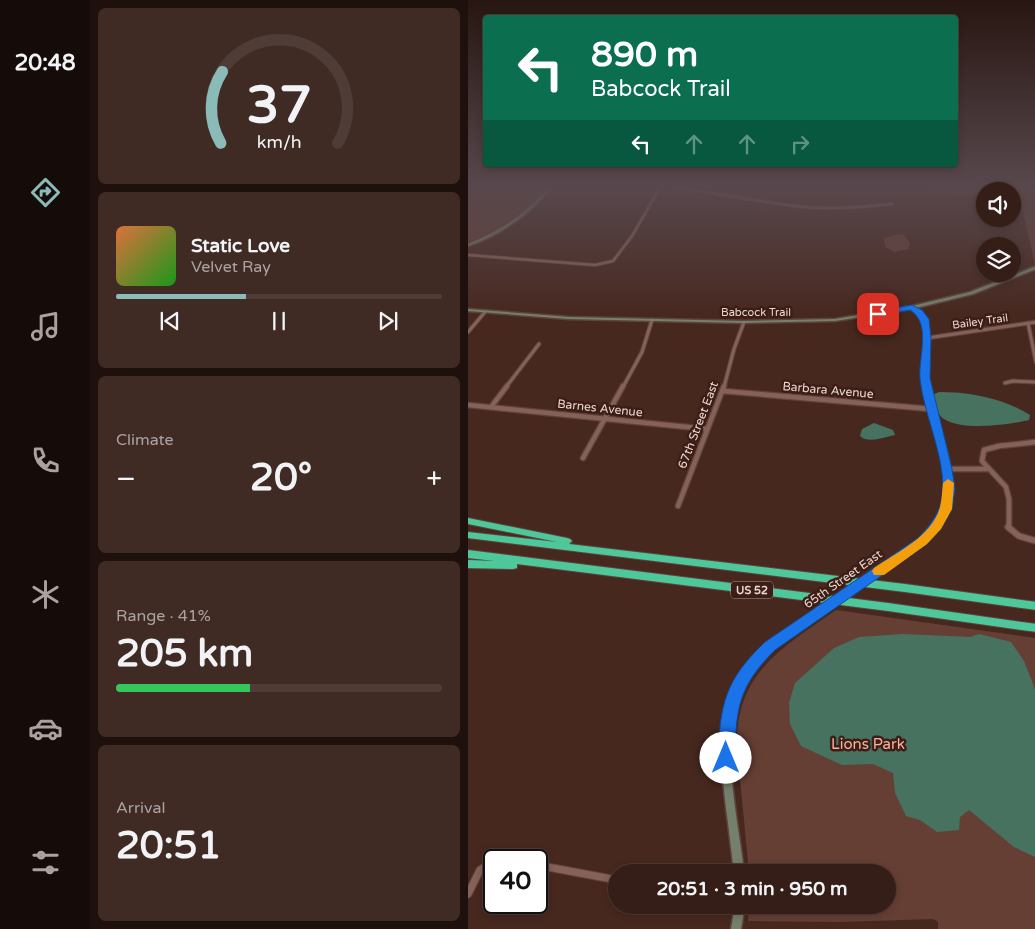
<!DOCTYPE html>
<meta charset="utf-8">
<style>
body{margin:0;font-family:"Varela Round",sans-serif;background:#402b24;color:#f1f3f6;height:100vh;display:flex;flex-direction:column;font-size:19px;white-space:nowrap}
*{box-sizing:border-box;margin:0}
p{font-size:16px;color:#aaa2a1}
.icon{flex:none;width:28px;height:28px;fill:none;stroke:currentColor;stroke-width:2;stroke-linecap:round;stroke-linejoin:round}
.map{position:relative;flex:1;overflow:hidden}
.side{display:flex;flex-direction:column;gap:8px;padding:8px;background:#1d100d;width:378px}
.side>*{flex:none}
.top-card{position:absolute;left:15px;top:15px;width:475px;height:152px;border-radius:5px;box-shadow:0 2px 8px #0003,0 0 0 1px #4f3c36;background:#0b6e4f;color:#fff;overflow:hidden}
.tools{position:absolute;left:508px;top:182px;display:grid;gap:10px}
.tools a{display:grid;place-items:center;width:45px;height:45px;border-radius:50%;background:#351e17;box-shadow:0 2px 8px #0003,0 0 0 1px #4f3c36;font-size:25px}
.speed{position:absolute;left:15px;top:849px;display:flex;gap:10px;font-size:25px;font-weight:700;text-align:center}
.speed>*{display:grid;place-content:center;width:65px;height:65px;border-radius:50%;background:#351e17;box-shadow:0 2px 8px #0003,0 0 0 1px #4f3c36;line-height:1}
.speed .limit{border:2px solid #111;border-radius:8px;background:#fff;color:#111}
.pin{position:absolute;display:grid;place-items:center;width:42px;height:42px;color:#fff;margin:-21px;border-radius:10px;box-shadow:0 2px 8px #0006}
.me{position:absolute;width:55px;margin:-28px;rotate:0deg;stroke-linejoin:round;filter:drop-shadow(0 0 4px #0008)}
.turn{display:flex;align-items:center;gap:18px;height:105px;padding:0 25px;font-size:22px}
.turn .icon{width:65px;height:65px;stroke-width:2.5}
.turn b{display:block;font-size:35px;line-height:42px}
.lanes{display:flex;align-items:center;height:48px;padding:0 25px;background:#0003;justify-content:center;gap:25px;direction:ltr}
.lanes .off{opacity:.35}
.big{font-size:38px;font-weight:700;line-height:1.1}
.side .card{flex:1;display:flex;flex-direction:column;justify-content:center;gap:8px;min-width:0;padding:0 18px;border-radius:8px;background:#402b24}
.side .dial{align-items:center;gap:0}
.dial svg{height:130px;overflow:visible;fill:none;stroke:#4f3c36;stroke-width:7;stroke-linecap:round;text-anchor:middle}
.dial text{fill:#f1f3f6;stroke:none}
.song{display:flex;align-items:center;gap:15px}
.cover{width:60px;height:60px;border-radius:8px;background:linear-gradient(135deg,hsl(20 70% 55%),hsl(120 70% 35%))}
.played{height:5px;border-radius:2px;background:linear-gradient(90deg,#8bbbb9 40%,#4f3c36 40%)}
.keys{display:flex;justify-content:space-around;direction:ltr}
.heat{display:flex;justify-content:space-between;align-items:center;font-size:28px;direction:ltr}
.charge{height:8px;border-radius:4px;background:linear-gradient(90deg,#34c759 41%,#4f3c36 0)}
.trip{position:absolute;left:140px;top:864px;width:288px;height:50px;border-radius:25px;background:#351e17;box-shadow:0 2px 8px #0003,0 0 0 1px #4f3c36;font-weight:700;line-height:50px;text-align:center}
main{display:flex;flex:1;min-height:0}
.dock{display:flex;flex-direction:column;width:90px;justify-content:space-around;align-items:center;background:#150c09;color:#aaa2a1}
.dock .icon{width:35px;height:35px}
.dock .current{color:#8bbbb9}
.dock b{font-size:22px;color:#f1f3f6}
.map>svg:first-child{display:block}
.green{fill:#663f34}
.water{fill:#477260}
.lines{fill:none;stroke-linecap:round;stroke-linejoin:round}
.street-far4-casing{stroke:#5e433c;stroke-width:4}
.street-far3-casing{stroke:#5e433c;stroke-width:5}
.street-far2-casing{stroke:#5e433c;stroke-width:7}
.street-far1-casing{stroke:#5e433c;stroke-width:8}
.street-casing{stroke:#5e433c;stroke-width:9}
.secondary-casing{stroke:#5e433c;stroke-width:3}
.highway-casing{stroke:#5e433c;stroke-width:2}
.street-far4{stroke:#856157;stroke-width:2.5}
.street-far3{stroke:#856157;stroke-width:3}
.street-far2{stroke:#856157;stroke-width:4.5}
.street-far1{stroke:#856157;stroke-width:5.5}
.street{stroke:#856157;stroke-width:7}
.secondary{fill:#74806b;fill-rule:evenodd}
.highway{fill:#4ec79b;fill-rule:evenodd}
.secondary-bridge-casing{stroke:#5e433c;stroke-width:10;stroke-linecap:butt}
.secondary-bridge{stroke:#74806b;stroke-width:8}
.route{fill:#1a73e8;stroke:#114b97}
.slow{fill:#f59e0b}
.labels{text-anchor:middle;stroke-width:5;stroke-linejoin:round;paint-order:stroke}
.far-street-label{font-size:11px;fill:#ebd6d0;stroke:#3c1e16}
.shield{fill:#3c1e16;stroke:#b69f98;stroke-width:1}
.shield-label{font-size:11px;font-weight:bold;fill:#ebd6d0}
.street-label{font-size:12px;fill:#ebd6d0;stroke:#3c1e16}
.near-park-label{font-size:15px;fill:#f7b19d;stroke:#3c1e16}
</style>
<main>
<nav class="dock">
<b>20:48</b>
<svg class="icon current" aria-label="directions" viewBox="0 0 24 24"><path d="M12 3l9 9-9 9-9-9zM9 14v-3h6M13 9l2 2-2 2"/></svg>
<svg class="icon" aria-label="music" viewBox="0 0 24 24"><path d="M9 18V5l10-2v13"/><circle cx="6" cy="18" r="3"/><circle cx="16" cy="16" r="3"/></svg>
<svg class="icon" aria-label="phone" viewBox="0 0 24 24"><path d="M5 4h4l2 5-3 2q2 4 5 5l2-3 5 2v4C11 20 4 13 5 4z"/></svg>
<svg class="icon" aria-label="climate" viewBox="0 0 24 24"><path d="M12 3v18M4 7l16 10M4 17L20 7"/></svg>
<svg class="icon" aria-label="car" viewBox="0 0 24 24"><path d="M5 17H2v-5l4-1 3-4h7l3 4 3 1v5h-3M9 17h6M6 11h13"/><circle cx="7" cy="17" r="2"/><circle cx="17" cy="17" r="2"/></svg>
<svg class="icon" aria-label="filters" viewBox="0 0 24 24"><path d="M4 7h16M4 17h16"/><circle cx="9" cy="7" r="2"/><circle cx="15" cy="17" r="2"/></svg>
</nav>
<section class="side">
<div class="card dial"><svg viewBox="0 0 100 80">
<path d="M14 69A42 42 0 1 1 86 69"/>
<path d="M14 69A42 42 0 0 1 15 25" stroke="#8bbbb9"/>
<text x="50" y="56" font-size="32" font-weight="700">37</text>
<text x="50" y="72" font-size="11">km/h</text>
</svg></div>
<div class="card">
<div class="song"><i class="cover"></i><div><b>Static Love</b><p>Velvet Ray</p></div></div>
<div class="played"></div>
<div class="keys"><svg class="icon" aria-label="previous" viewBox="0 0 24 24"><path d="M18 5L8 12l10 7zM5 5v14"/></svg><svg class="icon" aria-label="pause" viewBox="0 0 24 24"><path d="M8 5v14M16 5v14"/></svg><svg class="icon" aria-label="next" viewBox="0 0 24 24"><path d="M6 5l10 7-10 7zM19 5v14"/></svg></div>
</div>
<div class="card"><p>Climate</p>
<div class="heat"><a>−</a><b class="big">20°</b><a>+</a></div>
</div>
<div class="card"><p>Range · 41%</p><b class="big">205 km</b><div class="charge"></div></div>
<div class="card"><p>Arrival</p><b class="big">20:51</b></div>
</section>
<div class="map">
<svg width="568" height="929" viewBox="0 0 568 929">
<rect width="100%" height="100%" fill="#47281f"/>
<g class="green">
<path d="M 0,185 L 82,185 C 70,204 22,235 0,242 Z"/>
<polygon points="460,185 567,185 567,265 552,198 544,197 544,191 516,191 516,196 460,193"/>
<polygon points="431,234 436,235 442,243 440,249 427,252 417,247 416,238"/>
<path d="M 368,610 L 567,638 L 567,929 L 470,929 L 470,922 L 465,919 L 372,922 L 280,921 L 281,905 L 419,905 L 419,872 L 281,872 L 269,748 C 267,673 314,648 368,610 Z"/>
</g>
<g class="water">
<path d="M 471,392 C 502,392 535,398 562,415 L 561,420 C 541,425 494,431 476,419 C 471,416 468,409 465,404 L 466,394 Z"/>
<path d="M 406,423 L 425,430 L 427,435 C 417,437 400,444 392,436 L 394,429 Z"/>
<polygon points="435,634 502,637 511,634 543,642 556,661 567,689 567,857 546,847 501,810 492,817 491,830 469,832 452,820 438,816 427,793 425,773 405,764 374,765 333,746 322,724 321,703 327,683 366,648 391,637"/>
</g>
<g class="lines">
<g class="street-far4-casing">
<g id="street-far4">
<path d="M 186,185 C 234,190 280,200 327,206 C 359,210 393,207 424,204"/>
<polyline points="0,255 127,265 145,261 164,236 193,186"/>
</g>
</g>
<g class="street-far3-casing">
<g id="street-far3">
<polyline points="560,323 568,362"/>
<polyline points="0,332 17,312"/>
<polyline points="459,338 568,322"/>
<polyline points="537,383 545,381 568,382"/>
<polyline points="38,387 71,344"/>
<polyline points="155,387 174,352 184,320"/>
<polyline points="256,387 266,349 276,322"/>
</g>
</g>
<g class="street-far2-casing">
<g id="street-far2">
<polyline points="255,391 463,409"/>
<polyline points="0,405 239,429"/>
<polyline points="23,407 39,386"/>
<polyline points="115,458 155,386"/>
<polyline points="479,469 519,469"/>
<polyline points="210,506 256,386"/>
<polyline points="541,528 541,499 538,487 514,461 516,450 531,446 568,442"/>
</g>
</g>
<g class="street-far1-casing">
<polyline id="street-far1" points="540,527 551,536 568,541"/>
</g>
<g class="street-casing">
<g id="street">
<polyline points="29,860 38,860"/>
<polyline points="69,865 149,880"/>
<polyline points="0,894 12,870 26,861"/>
</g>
</g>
<g class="secondary-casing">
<g id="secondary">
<path d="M 82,185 L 86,185 C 64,213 33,235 0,246 L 0,244 C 32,231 61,212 82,185 Z"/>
<path d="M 568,266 L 568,269 L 505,294 L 448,308 C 472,327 456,355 460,380 C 468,433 510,497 458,541 C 448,549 437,558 426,563 L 423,562 L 422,560 L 423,558 C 443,546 467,532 474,508 C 484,476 469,438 461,407 C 457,393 453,380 454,365 C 455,346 462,322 443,309 L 367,321 L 276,323 L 101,319 L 0,311 L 0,309 L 101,317 L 276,321 L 367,319 L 444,306 L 502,292 Z"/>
<path d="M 330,624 L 333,625 L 334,627 L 333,629 C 318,639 302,648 291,662 C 286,669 280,677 276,684 C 249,736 270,816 276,872 L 266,872 C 264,856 262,840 260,823 C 251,758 244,685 304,640 C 312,634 321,628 330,624 Z"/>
<polygon points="267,905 277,905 273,929 263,929"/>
</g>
</g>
<g class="highway-casing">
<g id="highway">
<polygon points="0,518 99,538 102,539 104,541 101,544 437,584 568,602 568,610 437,592 0,538 0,532 89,542 0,524"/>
<polygon points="0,550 420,603 568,624 568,632 420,611 49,564 49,568 45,569 0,568 0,560 27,561 0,558"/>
</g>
</g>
<use href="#street-far4" class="street-far4"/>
<use href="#street-far3" class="street-far3"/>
<use href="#street-far2" class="street-far2"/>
<use href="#street-far1" class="street-far1"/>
<use href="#street" class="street"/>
<use href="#secondary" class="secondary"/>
<use href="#highway" class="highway"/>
<g class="secondary-bridge-casing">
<polyline id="secondary-bridge" points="330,627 426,560"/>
</g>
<use href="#secondary-bridge" class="secondary-bridge"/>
</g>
<linearGradient id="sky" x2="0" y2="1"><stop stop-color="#271611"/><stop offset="0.59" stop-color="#58484d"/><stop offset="1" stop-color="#58484d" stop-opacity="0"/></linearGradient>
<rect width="568" height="315" fill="url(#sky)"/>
<path class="route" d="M 444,305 L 454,310 L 461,319 L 463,338 L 462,378 L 484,469 L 487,489 L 484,509 L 473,529 L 459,544 L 307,650 C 270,687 268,708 267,758 L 264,763 L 258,766 L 253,763 L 250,758 C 252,704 257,680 297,642 L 450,538 C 464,524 475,509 475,488 C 475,451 456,415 452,379 C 450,358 464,323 442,310 L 410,316 L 405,314 L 410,311 Z"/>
<path class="slow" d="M 480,479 L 486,483 L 484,509 L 473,529 L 459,544 L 416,575 L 406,575 L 404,571 L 406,568 C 428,553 465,536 472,507 C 474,499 474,491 475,483 Z"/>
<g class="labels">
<g class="far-street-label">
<text x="288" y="316">Babcock Trail</text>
<text transform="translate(512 321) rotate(-8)" y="4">Bailey Trail</text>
</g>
<rect class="shield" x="263" y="581.5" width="42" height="17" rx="4"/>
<g class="shield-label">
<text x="284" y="594">US 52</text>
</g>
<g class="street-label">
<text transform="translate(360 390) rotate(5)" y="4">Barbara Avenue</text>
<text transform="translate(132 408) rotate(6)" y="4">Barnes Avenue</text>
<text transform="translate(230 425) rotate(-69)" y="4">67th Street East</text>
<text transform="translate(375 579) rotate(-35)" y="4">65th Street East</text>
</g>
<g class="near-park-label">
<text x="400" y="749">Lions Park</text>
</g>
</g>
</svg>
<div class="tools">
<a><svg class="icon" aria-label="sound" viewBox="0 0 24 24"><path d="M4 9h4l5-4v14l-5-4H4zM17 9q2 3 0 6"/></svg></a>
<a><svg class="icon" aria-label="layers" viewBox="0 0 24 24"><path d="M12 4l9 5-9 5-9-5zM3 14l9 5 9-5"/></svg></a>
</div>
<div class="speed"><div class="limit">40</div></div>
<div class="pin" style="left:410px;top:314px;background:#d93025"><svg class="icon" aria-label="arrive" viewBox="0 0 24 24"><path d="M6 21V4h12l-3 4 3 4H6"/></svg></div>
<svg class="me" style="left:258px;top:758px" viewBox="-20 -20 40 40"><circle r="19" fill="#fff"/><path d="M0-13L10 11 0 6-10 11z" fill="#1a73e8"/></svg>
<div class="trip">20:51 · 3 min · 950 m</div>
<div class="top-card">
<div class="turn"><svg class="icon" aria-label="left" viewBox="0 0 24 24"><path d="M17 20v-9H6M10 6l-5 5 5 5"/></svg><div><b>890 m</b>Babcock Trail</div></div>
<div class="lanes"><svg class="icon" aria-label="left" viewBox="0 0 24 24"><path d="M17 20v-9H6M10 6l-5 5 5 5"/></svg><svg class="icon off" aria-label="ahead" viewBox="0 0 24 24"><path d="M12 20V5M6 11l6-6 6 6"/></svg><svg class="icon off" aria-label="ahead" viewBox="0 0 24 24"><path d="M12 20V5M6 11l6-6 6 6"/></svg><svg class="icon off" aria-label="right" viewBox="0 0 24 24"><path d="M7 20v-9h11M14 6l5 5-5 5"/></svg></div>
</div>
</div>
</main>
